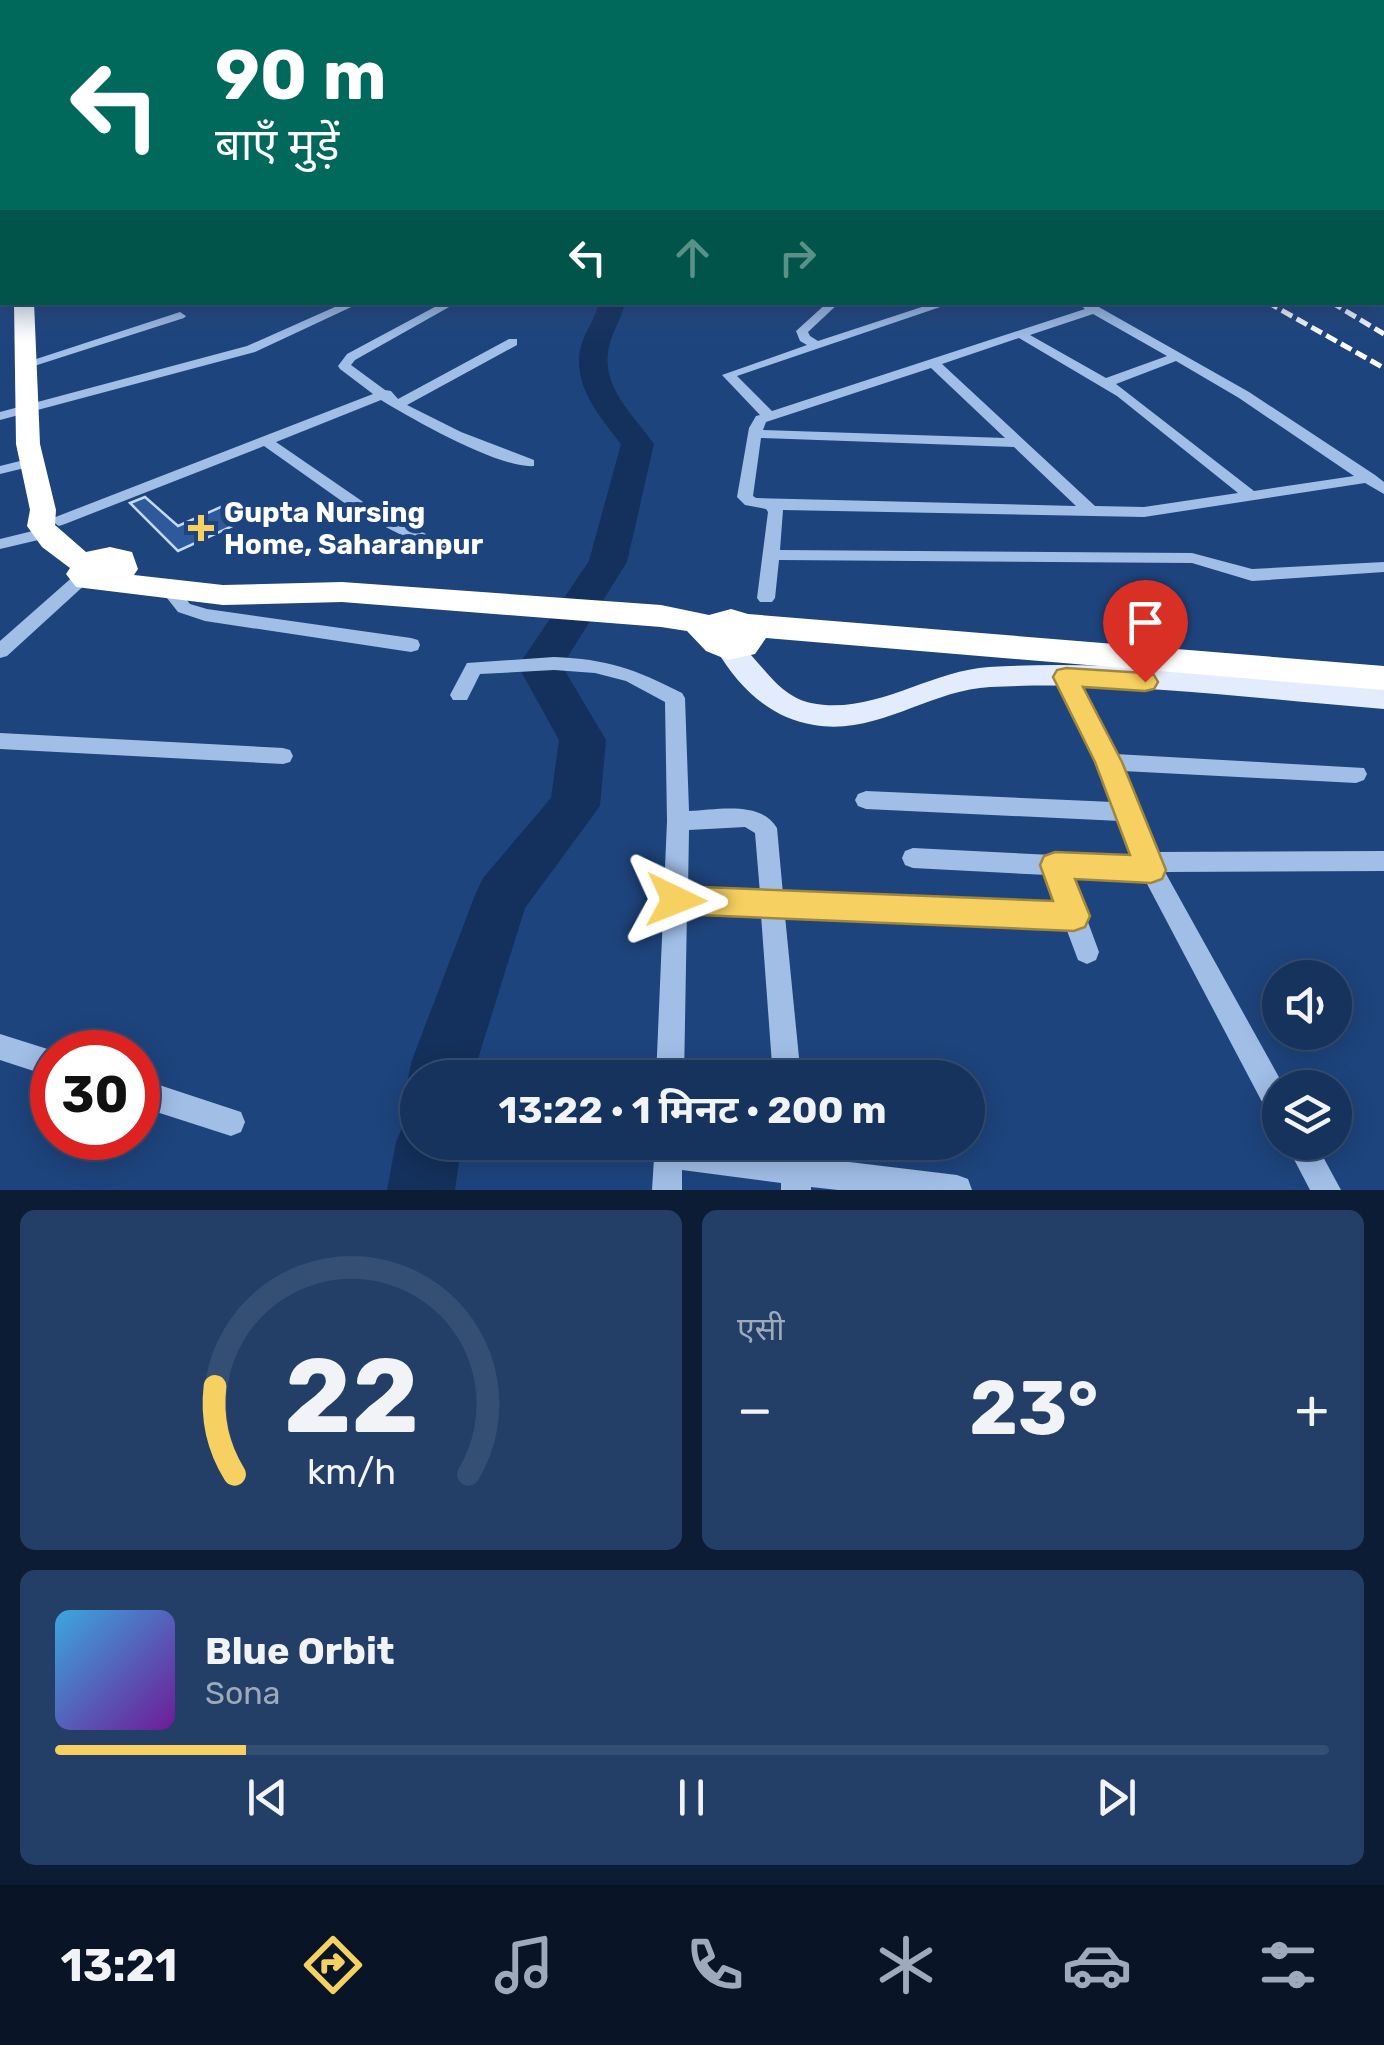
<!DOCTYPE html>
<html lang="hi">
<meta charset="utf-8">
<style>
body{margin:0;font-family:Rubik,"Noto Sans Devanagari",sans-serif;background:#233f67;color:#f1f3f6;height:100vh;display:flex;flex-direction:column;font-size:38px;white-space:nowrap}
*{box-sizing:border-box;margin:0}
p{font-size:32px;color:#9eaabc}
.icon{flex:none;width:55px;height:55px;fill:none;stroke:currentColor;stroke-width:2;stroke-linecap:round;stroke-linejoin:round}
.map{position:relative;height:1190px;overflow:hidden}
.side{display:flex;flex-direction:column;gap:20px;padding:20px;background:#0c1c34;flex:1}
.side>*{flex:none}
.hud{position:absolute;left:0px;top:0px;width:1385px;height:305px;box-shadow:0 5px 25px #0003,0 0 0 2px #354e73;background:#00695c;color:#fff;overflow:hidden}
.buttons{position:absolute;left:1262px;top:960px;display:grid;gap:20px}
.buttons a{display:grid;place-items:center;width:90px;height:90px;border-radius:50%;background:#16335e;box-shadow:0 5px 25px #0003,0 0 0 2px #354e73;font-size:50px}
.speed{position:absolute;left:30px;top:1030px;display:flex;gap:20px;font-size:50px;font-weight:700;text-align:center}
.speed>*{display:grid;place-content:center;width:130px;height:130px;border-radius:50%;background:#16335e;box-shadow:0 5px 25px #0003,0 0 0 2px #354e73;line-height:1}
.speed .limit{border:15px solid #d22;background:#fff;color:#111}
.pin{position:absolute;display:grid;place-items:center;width:85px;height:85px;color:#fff;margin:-102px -42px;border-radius:50% 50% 50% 0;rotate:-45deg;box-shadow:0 0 10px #0007}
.pin .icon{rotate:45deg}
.me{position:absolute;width:110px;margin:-55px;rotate:92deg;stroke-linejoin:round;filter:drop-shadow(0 0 8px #0008)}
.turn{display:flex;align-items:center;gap:35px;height:210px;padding:0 50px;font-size:45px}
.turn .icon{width:130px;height:130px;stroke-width:2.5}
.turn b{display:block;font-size:70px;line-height:85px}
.lanes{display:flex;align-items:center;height:95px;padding:0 50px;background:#0003;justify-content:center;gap:50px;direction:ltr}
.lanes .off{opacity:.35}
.big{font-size:75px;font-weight:700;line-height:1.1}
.side .widget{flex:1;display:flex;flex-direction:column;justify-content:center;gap:15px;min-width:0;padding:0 35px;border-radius:15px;background:#233f67}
.side .dial{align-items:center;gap:0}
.dial svg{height:260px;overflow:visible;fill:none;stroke:#354e73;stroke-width:7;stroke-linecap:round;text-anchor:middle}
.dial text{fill:#f1f3f6;stroke:none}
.song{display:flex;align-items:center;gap:30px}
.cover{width:120px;height:120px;border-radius:15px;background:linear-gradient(135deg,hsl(200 70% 55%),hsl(280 70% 35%))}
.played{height:10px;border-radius:5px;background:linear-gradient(90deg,#f6d060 15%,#354e73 15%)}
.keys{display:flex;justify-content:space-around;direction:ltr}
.heat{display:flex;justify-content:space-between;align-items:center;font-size:55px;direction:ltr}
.side .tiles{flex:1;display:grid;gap:20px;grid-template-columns:1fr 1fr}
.widget:last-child{grid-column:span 2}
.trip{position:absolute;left:400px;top:1060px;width:585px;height:100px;border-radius:50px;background:#16335e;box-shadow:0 5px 25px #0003,0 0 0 2px #354e73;font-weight:700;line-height:100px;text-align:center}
.tab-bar{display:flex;height:160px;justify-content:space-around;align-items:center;background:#091426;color:#9eaabc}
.tab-bar .icon{width:70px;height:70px}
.tab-bar .selected{color:#f6d060}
.tab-bar b{font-size:45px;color:#f1f3f6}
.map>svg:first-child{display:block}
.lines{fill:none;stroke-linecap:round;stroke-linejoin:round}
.river{fill:#14305c;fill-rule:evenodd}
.building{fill:#2e5a9b;stroke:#c4d9f6;stroke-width:2.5}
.minor{fill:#a1bee7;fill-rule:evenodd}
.major{fill:#e3ecfd;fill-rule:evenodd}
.highway{fill:#fff;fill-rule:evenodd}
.rail{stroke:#fff;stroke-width:5;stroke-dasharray:12 5;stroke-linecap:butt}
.route{fill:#f6d060;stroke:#a0873e;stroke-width:2.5}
.poi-dot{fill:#f6d060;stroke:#1e447d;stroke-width:4}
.labels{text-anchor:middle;stroke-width:10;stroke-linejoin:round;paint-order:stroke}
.poi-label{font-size:28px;font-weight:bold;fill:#fff;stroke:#1e447d;text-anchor:start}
</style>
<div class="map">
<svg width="1384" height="1190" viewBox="0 0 1384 1190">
<rect width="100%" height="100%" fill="#1e447d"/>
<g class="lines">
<g class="river">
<path d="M 599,302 L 625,302 C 622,319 612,331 609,347 C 600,387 634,415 654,444 L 627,562 L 562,666 L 606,740 L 600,806 L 525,908 L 472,1078 L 418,1078 L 418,1100 L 408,1078 L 412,1060 L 475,895 L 483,878 L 551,798 L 559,740 L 518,666 L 589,561 L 621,444 C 600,417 571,384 581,346 C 585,331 596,318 599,302 Z"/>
<polygon points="418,1114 418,1142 462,1142 455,1190 387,1190 396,1142 406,1119"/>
</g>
</g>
<polygon class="building" points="145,497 178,526 230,503 248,519 178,551 130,503"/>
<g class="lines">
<g class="minor">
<polygon points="1382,205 1384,206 1384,212 1382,211"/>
<polygon points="346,302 362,302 255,352 0,420 0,412 247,346"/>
<path d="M 444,302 L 458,302 L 355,360 L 351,365 L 385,390 L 391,391 L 398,399 L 509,339 L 517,339 L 517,345 L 407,405 L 461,432 L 534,460 L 534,466 C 500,469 412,419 381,400 L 276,442 L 372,508 L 449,545 L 451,549 L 449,553 L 437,553 L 360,514 L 264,446 L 65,524 L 59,526 L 51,521 L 53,518 L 373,394 L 340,369 L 338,366 L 347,354 Z"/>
<path d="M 828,302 L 840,302 L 808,332 L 810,336 L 818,341 L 937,302 L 955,302 L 737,376 L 772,411 L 1085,309 L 1080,305 L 1082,303 L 1090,302 L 1249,392 L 1375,475 L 1384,482 L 1384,494 L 1365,483 L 1144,517 L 783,510 L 780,550 L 1192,553 L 1252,569 L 1384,562 L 1384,572 L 1252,581 L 1192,563 L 779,560 L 775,598 L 772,602 L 760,602 L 757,598 L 768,512 L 766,509 L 745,505 L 737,497 L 749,428 L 756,416 L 760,415 L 722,375 L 807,345 L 800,341 L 796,331 ZM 1093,314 L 1167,356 L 1106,378 L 1030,335 ZM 1019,338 L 1117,396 L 1238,493 L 1144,507 L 1095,506 L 942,364 ZM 1176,361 L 1239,398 L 1354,476 L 1254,491 L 1116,384 ZM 931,368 L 1005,438 L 763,430 L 766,422 ZM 761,438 L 1014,447 L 1076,506 L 756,498 L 753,496 Z"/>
<polygon points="180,312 186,316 184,318 31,367 21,364"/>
<polygon points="32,458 37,459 37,465 0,474 0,466"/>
<polygon points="45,528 51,529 53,533 51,537 0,549 0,539"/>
<polygon points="82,572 91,578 88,582 7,656 0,658 0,641 76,574"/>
<polygon points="172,587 178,589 190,604 207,609 411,638 418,640 420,645 418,650 411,652 205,621 178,612 163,593"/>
<path d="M 554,657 C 607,659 635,669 682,693 L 685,698 L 689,811 C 716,810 761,800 777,828 L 783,894 L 1058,905 L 1047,875 L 913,868 L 905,865 L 902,858 L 905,851 L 913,848 L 1134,859 L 1120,821 L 866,809 L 858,806 L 855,800 L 858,794 L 866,791 L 1113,802 L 1099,762 L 1056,677 L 1059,672 L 1073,672 L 1115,754 L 1364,768 L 1367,774 L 1364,780 L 1356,783 L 1123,771 L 1155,852 L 1384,851 L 1384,871 L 1165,872 L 1285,1088 L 1280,1088 L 1280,1121 L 1270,1117 L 1145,880 L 1071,876 L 1099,952 L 1096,960 L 1087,964 L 1078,960 L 1066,928 L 785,916 L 801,1078 L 773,1078 L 761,915 L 687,911 L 684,1078 L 656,1078 L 667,821 L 665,702 L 626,681 L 595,673 L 554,670 L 480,674 L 467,700 L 453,700 L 450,695 L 467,663 ZM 745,827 L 755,833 L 760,893 L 688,890 L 689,830 Z"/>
<polygon points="0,733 283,748 290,750 293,756 290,762 283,764 0,749"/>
<polygon points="0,1034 57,1052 52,1052 52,1077 0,1060"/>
<polygon points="138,1078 241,1112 245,1122 241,1132 231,1136 138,1106"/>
<polygon points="655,1142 693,1142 778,1153 778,1142 807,1142 808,1157 957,1175 968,1179 972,1190 838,1190 811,1187 811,1190 781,1190 781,1183 682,1170 682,1190 652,1190"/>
<polygon points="1285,1142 1315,1142 1341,1190 1310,1190"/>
</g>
<path class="major" d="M 729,640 C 757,648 770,694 811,703 C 873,716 928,671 989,667 C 1120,659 1253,678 1384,687 L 1384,709 C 1254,699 1121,680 990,687 C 929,690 877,736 814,725 C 770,718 738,687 716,649 L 720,642 Z"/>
<polygon class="highway" points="14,302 34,302 40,444 56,510 55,525 86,552 110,547 132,552 138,569 134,575 223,585 342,582 661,605 709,615 731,609 748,614 1384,666 1384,690 766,638 755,654 728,660 706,651 687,631 661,627 342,602 223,605 76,587 66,574 70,568 42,547 27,526 30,510 16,444"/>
<g class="rail">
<polyline points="1267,302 1384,368"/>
<polyline points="1331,302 1384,334"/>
</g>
</g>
<linearGradient id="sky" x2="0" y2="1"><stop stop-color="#102545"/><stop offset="0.51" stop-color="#3b5c8f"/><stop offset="1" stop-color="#3b5c8f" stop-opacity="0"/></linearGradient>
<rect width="1384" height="342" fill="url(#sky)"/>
<polygon class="route" points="1066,668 1145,673 1154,675 1158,682 1154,689 1145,691 1083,687 1122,762 1166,870 1162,879 1151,883 1075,879 1090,916 1085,927 1074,931 676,914 665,910 660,900 665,890 676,886 1053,901 1040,865 1044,856 1055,852 1130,855 1095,762 1053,677 1057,670"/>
<path class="poi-dot" d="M196 513h10v10h10v10h-10v10h-10v-10h-10v-10h10z"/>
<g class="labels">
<g class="poi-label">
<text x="224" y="522">Gupta Nursing<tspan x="224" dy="32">Home, Saharanpur</tspan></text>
</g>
</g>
</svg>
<div class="buttons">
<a><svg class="icon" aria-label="sound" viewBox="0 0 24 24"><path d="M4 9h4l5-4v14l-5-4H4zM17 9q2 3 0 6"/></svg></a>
<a><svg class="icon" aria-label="layers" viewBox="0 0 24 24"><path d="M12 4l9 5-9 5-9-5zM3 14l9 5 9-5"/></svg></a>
</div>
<div class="speed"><div class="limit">30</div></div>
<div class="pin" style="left:1145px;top:682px;background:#d93025"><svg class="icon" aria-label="arrive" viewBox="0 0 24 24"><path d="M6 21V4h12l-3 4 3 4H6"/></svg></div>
<svg class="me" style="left:676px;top:900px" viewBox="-20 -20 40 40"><path d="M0-17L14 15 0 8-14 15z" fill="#f6d060" stroke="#fff" stroke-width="4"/></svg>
<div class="trip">13:22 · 1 मिनट · 200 m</div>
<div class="hud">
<div class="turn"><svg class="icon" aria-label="left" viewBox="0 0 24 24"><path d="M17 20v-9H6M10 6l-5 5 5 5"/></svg><div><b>90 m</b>बाएँ मुड़ें</div></div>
<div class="lanes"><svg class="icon" aria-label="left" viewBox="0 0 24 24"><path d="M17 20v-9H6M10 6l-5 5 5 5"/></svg><svg class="icon off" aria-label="ahead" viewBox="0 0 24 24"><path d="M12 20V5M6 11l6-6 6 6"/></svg><svg class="icon off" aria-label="right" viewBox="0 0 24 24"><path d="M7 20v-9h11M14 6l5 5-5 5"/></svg></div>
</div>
</div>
<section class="side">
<div class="tiles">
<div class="widget dial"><svg viewBox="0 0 100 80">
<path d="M14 69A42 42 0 1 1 86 69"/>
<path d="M14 69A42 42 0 0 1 8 42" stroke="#f6d060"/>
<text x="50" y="56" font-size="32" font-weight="700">22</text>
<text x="50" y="72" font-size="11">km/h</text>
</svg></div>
<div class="widget"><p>एसी</p>
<div class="heat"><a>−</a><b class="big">23°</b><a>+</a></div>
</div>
<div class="widget">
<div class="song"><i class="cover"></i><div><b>Blue Orbit</b><p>Sona</p></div></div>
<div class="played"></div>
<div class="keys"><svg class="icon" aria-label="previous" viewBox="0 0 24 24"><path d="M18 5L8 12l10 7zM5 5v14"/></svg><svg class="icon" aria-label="pause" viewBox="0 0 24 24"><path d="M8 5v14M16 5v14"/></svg><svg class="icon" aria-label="next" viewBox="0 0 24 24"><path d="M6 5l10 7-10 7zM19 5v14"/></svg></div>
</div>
</div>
</section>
<nav class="tab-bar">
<b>13:21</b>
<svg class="icon selected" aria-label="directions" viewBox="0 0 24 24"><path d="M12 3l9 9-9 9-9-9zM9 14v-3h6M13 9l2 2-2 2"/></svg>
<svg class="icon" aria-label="music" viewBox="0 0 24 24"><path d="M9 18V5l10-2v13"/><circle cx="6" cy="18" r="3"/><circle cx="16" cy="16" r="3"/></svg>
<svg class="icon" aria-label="phone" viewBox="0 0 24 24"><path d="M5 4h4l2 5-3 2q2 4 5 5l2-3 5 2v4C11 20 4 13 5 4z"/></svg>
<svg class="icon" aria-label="climate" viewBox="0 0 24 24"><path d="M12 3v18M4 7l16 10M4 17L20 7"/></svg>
<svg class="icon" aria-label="car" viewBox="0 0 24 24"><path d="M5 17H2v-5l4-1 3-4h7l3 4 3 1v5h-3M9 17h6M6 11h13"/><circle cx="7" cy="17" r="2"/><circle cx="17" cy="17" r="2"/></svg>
<svg class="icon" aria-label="filters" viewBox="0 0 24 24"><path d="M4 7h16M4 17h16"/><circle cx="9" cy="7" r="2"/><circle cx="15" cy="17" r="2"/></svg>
</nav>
